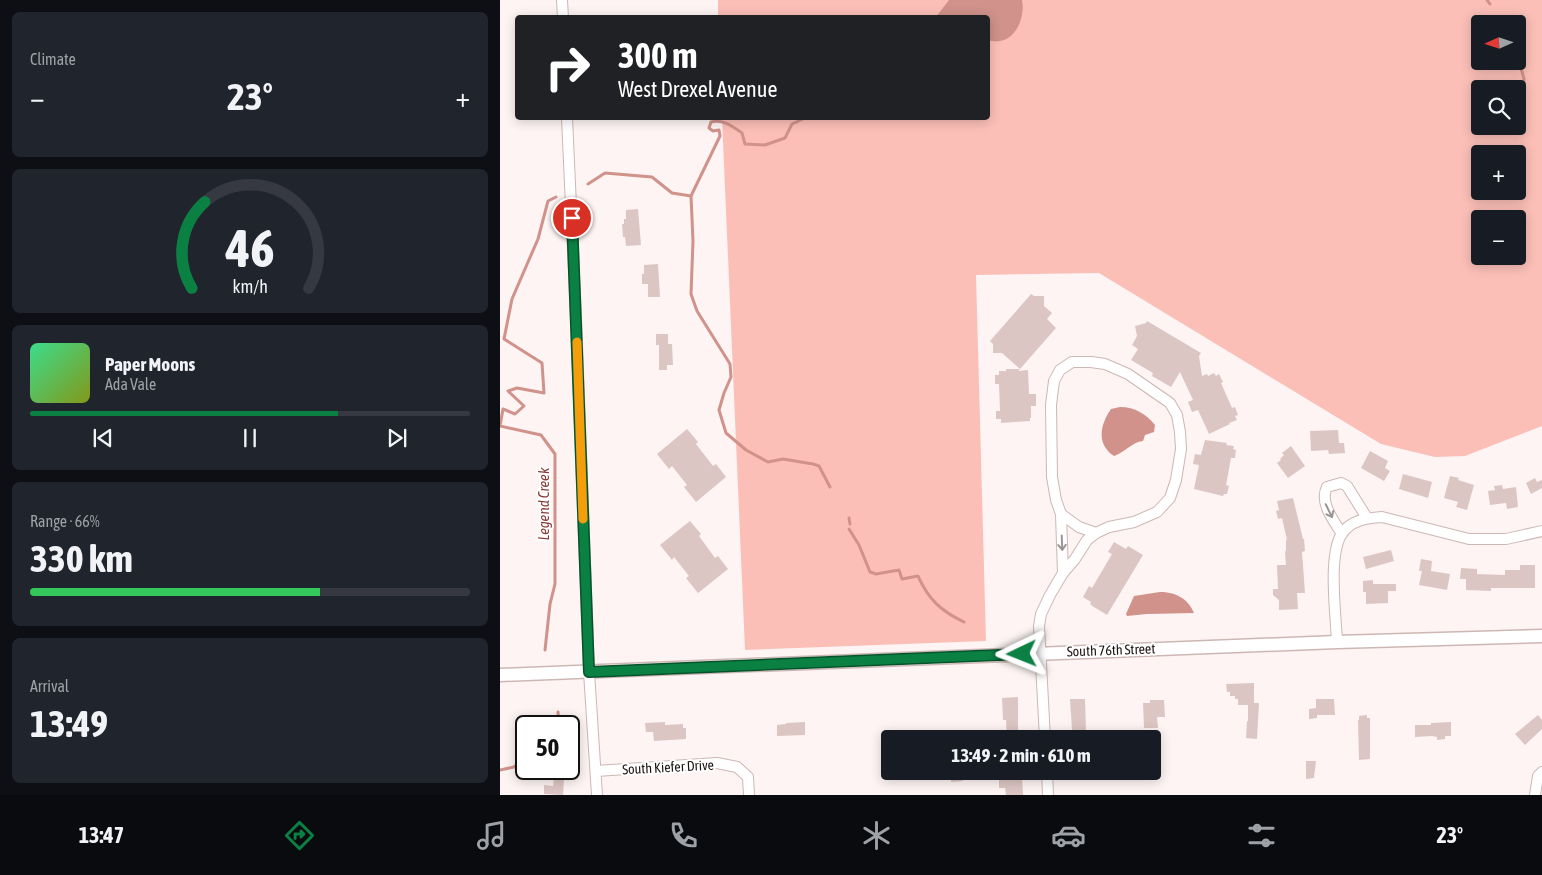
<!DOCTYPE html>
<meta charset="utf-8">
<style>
body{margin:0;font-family:"Asap Condensed",sans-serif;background:#20242c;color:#f1f3f6;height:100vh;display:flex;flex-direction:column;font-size:19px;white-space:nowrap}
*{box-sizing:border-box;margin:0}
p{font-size:16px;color:#9ea1a6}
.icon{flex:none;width:28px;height:28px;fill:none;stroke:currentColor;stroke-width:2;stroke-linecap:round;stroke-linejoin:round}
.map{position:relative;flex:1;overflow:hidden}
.side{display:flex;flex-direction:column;gap:12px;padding:12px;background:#0d0f14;width:500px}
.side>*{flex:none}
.banner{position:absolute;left:15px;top:15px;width:475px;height:105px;border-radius:5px;box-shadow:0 2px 12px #0003;background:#202124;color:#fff;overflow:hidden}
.needle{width:32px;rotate:267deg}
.buttons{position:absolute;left:971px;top:15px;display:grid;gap:10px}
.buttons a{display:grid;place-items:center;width:55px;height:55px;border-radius:5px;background:#171b24;box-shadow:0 2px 12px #0003;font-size:25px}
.speed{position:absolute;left:15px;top:715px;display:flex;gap:10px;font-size:25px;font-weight:700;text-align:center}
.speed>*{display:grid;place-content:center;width:65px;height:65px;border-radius:50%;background:#171b24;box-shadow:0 2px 12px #0003;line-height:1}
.speed .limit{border:2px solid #111;border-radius:8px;background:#fff;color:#111}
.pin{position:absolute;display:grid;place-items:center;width:42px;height:42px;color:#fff;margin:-21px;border:2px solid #fff;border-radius:50%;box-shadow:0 1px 5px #0007}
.me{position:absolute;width:55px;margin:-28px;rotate:268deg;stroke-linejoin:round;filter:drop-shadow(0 0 4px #0008)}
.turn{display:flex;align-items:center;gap:18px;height:105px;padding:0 20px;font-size:22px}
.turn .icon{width:65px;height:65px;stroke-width:2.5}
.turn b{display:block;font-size:35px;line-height:42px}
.big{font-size:38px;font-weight:700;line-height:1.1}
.side .card{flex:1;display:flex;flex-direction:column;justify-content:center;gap:8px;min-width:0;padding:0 18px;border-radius:8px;background:#20242c}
.side .dial{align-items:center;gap:0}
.dial svg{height:130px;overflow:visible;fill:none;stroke:#363941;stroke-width:7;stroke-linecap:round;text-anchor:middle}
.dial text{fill:#f1f3f6;stroke:none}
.song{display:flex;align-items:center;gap:15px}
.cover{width:60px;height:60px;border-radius:8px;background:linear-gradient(135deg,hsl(150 70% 55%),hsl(70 70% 35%))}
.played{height:5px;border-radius:2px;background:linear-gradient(90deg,#0b8043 70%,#363941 70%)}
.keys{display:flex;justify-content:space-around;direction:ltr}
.heat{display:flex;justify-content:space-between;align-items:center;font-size:28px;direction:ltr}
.charge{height:8px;border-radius:4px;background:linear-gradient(90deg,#34c759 66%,#363941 0)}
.trip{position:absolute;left:381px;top:730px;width:280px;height:50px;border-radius:5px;background:#171b24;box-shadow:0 2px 12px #0003;font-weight:700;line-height:50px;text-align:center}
.dock{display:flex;height:80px;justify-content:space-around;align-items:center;background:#090b0e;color:#9ea1a6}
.dock .icon{width:35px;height:35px}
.dock .current{color:#0b8043}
.dock b{font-size:22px;color:#f1f3f6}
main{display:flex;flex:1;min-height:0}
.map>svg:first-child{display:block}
.green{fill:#fbbfb7;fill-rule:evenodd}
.water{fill:#d0928a}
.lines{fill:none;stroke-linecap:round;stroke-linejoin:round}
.stream{stroke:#d0928a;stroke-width:3}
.building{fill:#dcc6c3}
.minor-casing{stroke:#cdb7b4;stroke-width:12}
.major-casing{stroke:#cdb7b4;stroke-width:15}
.minor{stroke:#fff;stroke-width:10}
.major{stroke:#fff;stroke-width:12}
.oneway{stroke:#999595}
.route-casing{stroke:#07532c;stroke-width:12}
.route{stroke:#0b8043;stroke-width:9}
.slow{stroke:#f59e0b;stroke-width:9}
.labels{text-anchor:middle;stroke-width:4;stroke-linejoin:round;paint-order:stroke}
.street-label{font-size:14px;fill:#1c1413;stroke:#fff}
.water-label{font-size:15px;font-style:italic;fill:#893c35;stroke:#fff}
</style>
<main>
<section class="side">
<div class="card"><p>Climate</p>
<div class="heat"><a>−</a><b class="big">23°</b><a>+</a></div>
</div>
<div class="card dial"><svg viewBox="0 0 100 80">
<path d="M14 69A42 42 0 1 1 86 69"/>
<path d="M14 69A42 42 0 0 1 22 16" stroke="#0b8043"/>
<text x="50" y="56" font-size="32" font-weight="700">46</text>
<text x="50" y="72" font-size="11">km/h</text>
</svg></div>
<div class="card">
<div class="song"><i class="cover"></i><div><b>Paper Moons</b><p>Ada Vale</p></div></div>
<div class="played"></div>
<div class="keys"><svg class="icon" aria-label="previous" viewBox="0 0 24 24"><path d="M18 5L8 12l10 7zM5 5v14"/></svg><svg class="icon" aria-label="pause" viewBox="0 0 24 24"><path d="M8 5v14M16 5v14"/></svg><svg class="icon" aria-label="next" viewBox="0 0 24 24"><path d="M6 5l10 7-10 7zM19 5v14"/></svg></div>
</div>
<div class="card"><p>Range · 66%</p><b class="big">330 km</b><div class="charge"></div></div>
<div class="card"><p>Arrival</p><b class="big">13:49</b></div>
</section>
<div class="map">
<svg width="1042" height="795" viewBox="0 0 1042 795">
<rect width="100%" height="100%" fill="#fdf4f3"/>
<path class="green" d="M 218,0 L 1042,0 L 1042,426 L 965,456 L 935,457 L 881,444 L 599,273 L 476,275 L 486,641 L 245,650 L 222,118 L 488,118 L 488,18 L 218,17 ZM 980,24 L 1018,24 L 1018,61 L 980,61 ZM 980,89 L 1018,89 L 1018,126 L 980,126 ZM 980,154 L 1018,154 L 1018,191 L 980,191 ZM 980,219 L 1018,219 L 1018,256 L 980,256 Z"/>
<g class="water">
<path d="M 449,0 L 522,0 C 526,21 512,48 488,40 L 488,18 L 436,17 Z"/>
<path d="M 620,407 C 635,407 646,414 655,425 L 654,432 L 645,435 L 643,441 C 632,442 624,453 614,456 C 596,444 600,425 611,409 Z"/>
<path d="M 660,592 C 675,592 688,598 694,613 L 647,614 L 627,616 L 626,614 L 634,596 Z"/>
</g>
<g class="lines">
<g class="stream">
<polyline points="987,0 990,4"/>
<polyline points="1018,57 1024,79 1024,93"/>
<path d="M 88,184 L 105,173 L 152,177 L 172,193 L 191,196 L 220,136 L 219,130 L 213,131 L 209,128 L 211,122 C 223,119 232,126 242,133 L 245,144 L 265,145 L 285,138 L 292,124 L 305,118"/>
<polyline points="191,196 193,241 191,294 197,311 230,364 231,377 224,393 219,410 226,433 246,450 268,462 283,459 313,464 319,466 330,487"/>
<polyline points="349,518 350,524"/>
<path d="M 349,529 L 359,545 L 370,572 L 376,574 L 399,570 L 402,579 L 418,576 C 429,600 441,611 464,622"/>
<polyline points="45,650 50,604 55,584 55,454 41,435 0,426 3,409 15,414 24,406 8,391 17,388 44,393 42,363 4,339 12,299 38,239 48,201 56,197"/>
<polyline points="58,712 59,726"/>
<polyline points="0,770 14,767 26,757"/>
</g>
</g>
<g class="building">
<polygon points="138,209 141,245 126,246 125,237 123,237 122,224 124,224 124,219 126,219 126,210"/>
<polygon points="158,264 160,297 148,297 148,284 142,284 142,274 144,274 144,265"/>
<polygon points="531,294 534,296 544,296 544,306 552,313 547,319 556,328 520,369 502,353 493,353 493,344 490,341"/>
<polygon points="647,321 701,353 699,356 702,376 707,374 708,376 714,373 716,376 719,374 723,382 721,383 732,408 735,407 738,415 735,416 737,420 729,423 730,424 709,434 698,410 692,412 688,402 693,400 680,372 671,387 652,376 653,373 631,360 638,349 632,345 637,336 635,326 646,323"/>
<polygon points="156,334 168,334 168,344 172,344 173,365 167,365 167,370 159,370 159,345 156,345"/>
<polygon points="506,369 520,369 518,371 528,370 529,394 536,394 536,406 531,406 531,418 530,418 530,421 501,423 501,419 496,419 496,411 500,411 499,384 495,384 495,375 499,375 499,371 506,371"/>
<polygon points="187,429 198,442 196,444 213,466 216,464 226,477 196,502 184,487 187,485 172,466 169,469 157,454"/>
<polygon points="838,430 839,443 844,443 845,453 829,454 828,450 811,451 810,431"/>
<polygon points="705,440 727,443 726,445 734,446 733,449 736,450 735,458 731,458 726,485 729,486 727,494 724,494 723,496 694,489 699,465 693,464 695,454 701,455"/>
<polygon points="791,446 805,466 788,478 777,463 781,460 780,459 784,455 782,453"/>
<polygon points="870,451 888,461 885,468 890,471 884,481 861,468"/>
<polygon points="903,474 932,482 928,498 899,489"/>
<polygon points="950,476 959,478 958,480 974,485 967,510 956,507 958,502 944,498"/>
<polygon points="1035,478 1037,482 1042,480 1042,488 1031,494 1026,483"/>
<polygon points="1002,485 1003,489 1016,487 1018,507 1007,509 1006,503 990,505 988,491 995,490 994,486"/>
<polygon points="793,498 803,539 804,539 805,551 802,552 805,593 797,593 798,609 779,610 779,600 773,595 773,589 778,589 777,565 786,565 785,552 786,550 786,540 787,540 782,518 778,519 776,511 779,510 777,501"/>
<polygon points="190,521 201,534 199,536 215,558 218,556 228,569 198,593 186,578 189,576 174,557 172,560 160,545"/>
<polygon points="614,542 626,549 628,546 643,555 607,615 594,607 590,604 591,602 583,597 589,586 592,588 612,554 608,552"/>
<polygon points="891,550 894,561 866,569 863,557"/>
<polygon points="921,559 932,561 931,571 950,574 947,590 919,585 922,571 919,571"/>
<polygon points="1020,565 1035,565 1035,588 991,588 991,591 966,590 966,579 960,579 961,568 977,569 977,574 1005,575 1005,570 1020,570"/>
<polygon points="873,580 873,584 896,584 896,591 888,591 888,603 866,604 866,592 863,592 863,581"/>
<polygon points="754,683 754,703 759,703 757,739 746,738 747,721 748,721 748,705 738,705 738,699 735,699 735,696 730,696 730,692 727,692 726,684"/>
<polygon points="518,697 518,739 507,739 506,720 503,720 502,698"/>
<polygon points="570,699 585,699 586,730 572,730"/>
<polygon points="816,699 834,699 835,715 817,715 817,718 809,719 809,709 816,708"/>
<polygon points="650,700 664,700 665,717 657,717 658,728 644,728 643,703 650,703"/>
<polygon points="867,715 867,718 870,718 870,759 859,760 858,720 859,720 859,716"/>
<polygon points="1038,715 1042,720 1042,729 1025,745 1015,734"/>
<polygon points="165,722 165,725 183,724 183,728 186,728 186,739 154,741 153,732 146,732 145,723"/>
<polygon points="305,722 305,735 277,736 277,725 286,724 286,723"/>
<polygon points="951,722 951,736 945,736 945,739 937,740 937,737 932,736 915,737 915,725 931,725 931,723"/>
<polygon points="806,761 816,761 814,778 806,779"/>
<polygon points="451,773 462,773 463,781 451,782"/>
<polygon points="519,773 519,778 522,777 523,795 506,795 505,788 499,788 499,774"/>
<polygon points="54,778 64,779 63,795 44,794 44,785 53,786"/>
</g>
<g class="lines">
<g class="minor-casing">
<g id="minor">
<polyline points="62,0 63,18"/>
<polyline points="67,118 76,316 89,672 97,795"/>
<polyline points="561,514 579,527 596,533"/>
<path d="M 842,534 C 834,521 819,503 827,487 L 841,483 L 847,486 L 867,518"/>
<path d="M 837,642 C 836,615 828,558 841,535 C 850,520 867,518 882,517 L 969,539 L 1006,539 L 1042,531"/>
<polyline points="545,739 539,626 541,614 550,595 563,573 575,559 587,540 596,533 609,527 634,522 657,512 670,498 676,480 681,449 680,432 677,415 670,403 628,374 605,364 591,362 572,362 560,370 554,381 551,405 552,477 556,500 561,514 563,573"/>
<polyline points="96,771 217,763 237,767 248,777 249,795"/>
<polyline points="547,771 548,795"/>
<polyline points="1035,795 1038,776 1042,772"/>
</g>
</g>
<g class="major-casing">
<polyline id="major" points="0,675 837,642 1042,636"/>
</g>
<use href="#minor" class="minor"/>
<use href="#major" class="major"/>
</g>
<defs><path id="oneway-shaft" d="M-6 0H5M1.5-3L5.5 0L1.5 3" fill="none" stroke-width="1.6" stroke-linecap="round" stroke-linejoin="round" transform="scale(1.25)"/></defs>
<g class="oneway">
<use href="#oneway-shaft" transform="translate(829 511) rotate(64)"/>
<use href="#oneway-shaft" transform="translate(562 543) rotate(88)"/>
</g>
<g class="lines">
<g class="route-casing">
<polyline id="route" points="72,218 89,672 522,654"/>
</g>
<use href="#route" class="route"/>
<polyline class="slow" points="77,342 83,519"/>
</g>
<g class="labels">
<g class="street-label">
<text transform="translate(611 650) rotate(-2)" y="5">South 76th Street</text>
<text transform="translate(168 767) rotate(-3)" y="5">South Kiefer Drive</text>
</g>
<g class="water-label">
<text transform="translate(44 504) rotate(-90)" y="5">Legend Creek</text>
</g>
</g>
</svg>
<div class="buttons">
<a><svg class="needle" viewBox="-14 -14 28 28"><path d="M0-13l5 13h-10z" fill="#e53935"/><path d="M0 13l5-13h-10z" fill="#9ea1a6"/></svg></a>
<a><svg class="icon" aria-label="search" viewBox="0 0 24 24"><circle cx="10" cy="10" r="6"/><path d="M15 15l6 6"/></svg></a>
<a>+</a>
<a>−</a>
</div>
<div class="speed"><div class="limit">50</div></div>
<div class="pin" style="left:72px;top:218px;background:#d93025"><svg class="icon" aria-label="arrive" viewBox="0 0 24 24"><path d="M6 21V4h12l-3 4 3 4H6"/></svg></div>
<svg class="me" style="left:522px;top:654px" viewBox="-20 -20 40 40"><path d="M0-17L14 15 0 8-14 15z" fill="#0b8043" stroke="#fff" stroke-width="4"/></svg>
<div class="trip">13:49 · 2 min · 610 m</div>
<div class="banner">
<div class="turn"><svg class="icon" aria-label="right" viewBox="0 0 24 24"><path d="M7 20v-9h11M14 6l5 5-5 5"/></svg><div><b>300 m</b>West Drexel Avenue</div></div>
</div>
</div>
</main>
<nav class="dock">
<b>13:47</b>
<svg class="icon current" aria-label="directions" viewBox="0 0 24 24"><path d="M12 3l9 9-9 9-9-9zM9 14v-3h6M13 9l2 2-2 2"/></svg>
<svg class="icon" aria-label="music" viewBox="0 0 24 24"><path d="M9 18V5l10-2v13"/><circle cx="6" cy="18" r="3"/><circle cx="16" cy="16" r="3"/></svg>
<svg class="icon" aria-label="phone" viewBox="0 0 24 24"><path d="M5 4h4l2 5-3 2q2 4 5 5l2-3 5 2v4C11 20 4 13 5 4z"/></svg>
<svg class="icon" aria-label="climate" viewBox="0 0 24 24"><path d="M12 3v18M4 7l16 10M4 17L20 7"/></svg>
<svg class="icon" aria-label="car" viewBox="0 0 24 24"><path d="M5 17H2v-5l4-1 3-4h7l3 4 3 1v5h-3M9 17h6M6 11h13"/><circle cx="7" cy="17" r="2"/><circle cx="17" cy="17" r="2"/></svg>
<svg class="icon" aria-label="filters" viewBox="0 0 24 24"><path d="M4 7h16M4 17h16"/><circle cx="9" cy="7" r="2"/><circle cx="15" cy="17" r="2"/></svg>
<b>23°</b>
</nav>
